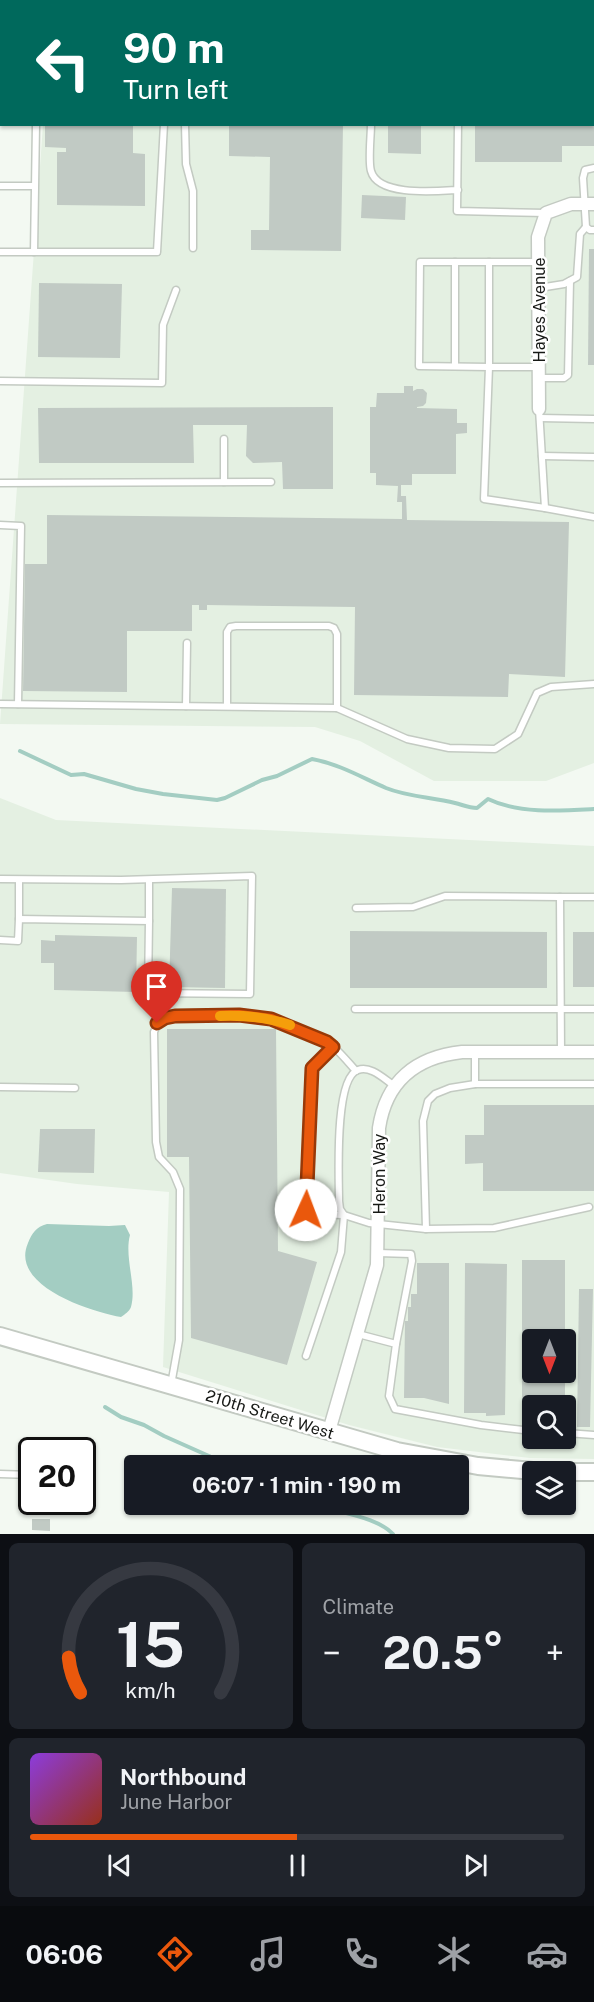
<!DOCTYPE html>
<meta charset="utf-8">
<style>
body{margin:0;font-family:"Public Sans",sans-serif;background:#20242c;color:#f1f3f6;height:100vh;display:flex;flex-direction:column;font-size:22px;white-space:nowrap}
*{box-sizing:border-box;margin:0}
p{font-size:20px;color:#9ea1a6}
.icon{flex:none;width:33px;height:33px;fill:none;stroke:currentColor;stroke-width:2;stroke-linecap:round;stroke-linejoin:round}
.map{position:relative;height:1534px;overflow:hidden}
.drawer{display:flex;flex-direction:column;gap:9px;padding:9px;background:#0d0f14;flex:1}
.drawer>*{flex:none}
.top-card{position:absolute;left:0px;top:0px;width:594px;height:126px;box-shadow:0 2px 4px #0004;background:#00695c;color:#fff;overflow:hidden}
.needle{width:39px;rotate:180deg}
.buttons{position:absolute;left:522px;top:1329px;display:grid;gap:12px}
.buttons a{display:grid;place-items:center;width:54px;height:54px;border-radius:6px;background:#171b24;box-shadow:0 2px 4px #0004;font-size:30px}
.speed{position:absolute;left:18px;top:1437px;display:flex;gap:12px;font-size:30px;font-weight:700;text-align:center}
.speed>*{display:grid;place-content:center;width:78px;height:78px;border-radius:50%;background:#171b24;box-shadow:0 2px 4px #0004;line-height:1}
.speed .limit{border:3px solid #111;border-radius:9px;background:#fff;color:#111}
.pin{position:absolute;display:grid;place-items:center;width:51px;height:51px;color:#fff;margin:-62px -26px;border-radius:50% 50% 50% 0;rotate:-45deg;box-shadow:0 0 6px #0007}
.pin .icon{rotate:45deg}
.me{position:absolute;width:66px;margin:-33px;rotate:2deg;stroke-linejoin:round;filter:drop-shadow(0 0 4px #0008)}
.turn{display:flex;align-items:center;gap:21px;height:126px;padding:0 24px;font-size:27px}
.turn .icon{width:78px;height:78px;stroke-width:2.5}
.turn b{display:block;font-size:42px;line-height:51px}
.big{font-size:45px;font-weight:700;line-height:1.1}
.drawer .card{flex:1;display:flex;flex-direction:column;justify-content:center;gap:9px;min-width:0;padding:0 21px;border-radius:9px;background:#20242c}
.drawer .dial{align-items:center;gap:0}
.dial svg{height:156px;overflow:visible;fill:none;stroke:#363941;stroke-width:7;stroke-linecap:round;text-anchor:middle}
.dial text{fill:#f1f3f6;stroke:none}
.song{display:flex;align-items:center;gap:18px}
.cover{width:72px;height:72px;border-radius:9px;background:linear-gradient(135deg,hsl(270 70% 55%),hsl(10 70% 35%))}
.played{height:6px;border-radius:3px;background:linear-gradient(90deg,#ea580c 50%,#363941 50%)}
.keys{display:flex;justify-content:space-around;direction:ltr}
.heat{display:flex;justify-content:space-between;align-items:center;font-size:33px;direction:ltr}
.drawer .tiles{flex:1;display:grid;gap:9px;grid-template-columns:1fr 1fr}
.card:last-child{grid-column:span 2}
.trip{position:absolute;left:124px;top:1455px;width:345px;height:60px;border-radius:6px;background:#171b24;box-shadow:0 2px 4px #0004;font-weight:700;line-height:60px;text-align:center}
.tabs{display:flex;height:96px;justify-content:space-around;align-items:center;background:#090b0e;color:#9ea1a6}
.tabs .icon{width:42px;height:42px}
.tabs .selected{color:#ea580c}
.tabs b{font-size:27px;color:#f1f3f6}
.map>svg:first-child{display:block}
.built{fill:#e4f0e2;fill-rule:evenodd}
.water{fill:#a3cdc2}
.lines{fill:none;stroke-linecap:round;stroke-linejoin:round}
.stream{stroke:#a3cdc2;stroke-width:4}
.building{fill:#c1cac4}
.lane-casing{stroke:#c3cac2;stroke-width:9}
.street-casing{stroke:#c3cac2;stroke-width:15}
.secondary-casing{stroke:#c3cac2;stroke-width:20}
.primary-casing{stroke:#5c6b2d;stroke-width:21}
.lane{stroke:#fff;stroke-width:6}
.street{stroke:#fff;stroke-width:12}
.secondary{stroke:#fff;stroke-width:16}
.primary{stroke:#b3c189;stroke-width:18}
.route-casing{stroke:#983908;stroke-width:15}
.route{stroke:#ea580c;stroke-width:10}
.slow{stroke:#f59e0b;stroke-width:10}
.labels{text-anchor:middle;stroke-width:5;stroke-linejoin:round;paint-order:stroke}
.street-label{font-size:16px;fill:#171916;stroke:#fff}
</style>
<div class="map">
<svg width="594" height="1534" viewBox="0 0 594 1534">
<rect width="100%" height="100%" fill="#f3f9f2"/>
<g class="built">
<polygon points="0,0 594,0 594,763 546,781 434,781 360,741 315,727 0,724 43,125 592,124 592,2 2,2 1,12 0,12"/>
<path d="M 0,798 L 56,820 L 594,846 L 594,1459 L 530,1458 L 437,1447 L 349,1425 L 163,1367 L 169,1192 L 77,1184 L 0,1173 ZM 532,1340 L 566,1340 L 566,1372 L 532,1372 ZM 532,1406 L 566,1406 L 566,1438 L 532,1438 Z"/>
</g>
<path class="water" d="M 47,1224 L 109,1226 L 125,1225 L 130,1235 C 124,1257 137,1286 131,1307 C 129,1312 125,1314 121,1317 C 92,1312 9,1286 28,1243 C 32,1233 36,1227 47,1224 Z"/>
<g class="lines">
<g class="stream">
<path d="M 20,751 L 71,775 L 84,774 L 136,789 L 163,794 L 217,800 L 225,798 L 262,780 L 277,776 L 312,759 C 339,764 361,777 386,788 C 408,797 432,797 455,803 C 463,805 469,808 477,808 L 488,799 C 519,814 560,811 594,809"/>
<polyline points="105,1407 121,1417 144,1425 164,1436 209,1456 226,1466"/>
<path d="M 314,1504 C 337,1513 376,1516 393,1534"/>
</g>
</g>
<g class="building">
<polygon points="45,124 133,124 133,153 145,154 145,206 57,205 57,152 66,152 66,148 45,147"/>
<polygon points="229,124 343,124 341,251 251,250 251,230 269,230 270,157 229,156"/>
<polygon points="388,124 421,124 421,154 388,153"/>
<polygon points="475,124 594,124 594,146 562,146 562,162 475,162"/>
<polygon points="362,195 406,197 405,220 361,218"/>
<polygon points="589,249 594,249 594,365 588,365"/>
<polygon points="39,283 122,284 120,358 38,357"/>
<polygon points="404,386 413,386 413,391 417,389 423,389 427,393 426,403 423,406 417,407 417,408 457,409 457,423 467,423 467,433 456,434 456,474 412,474 412,485 401,485 401,496 406,496 407,520 569,522 565,677 509,674 508,697 354,695 355,607 207,605 207,610 199,610 199,605 192,605 192,631 127,631 127,692 23,691 25,564 47,564 47,515 402,519 402,502 397,502 398,486 376,485 376,473 370,473 370,407 376,407 377,393 404,393"/>
<polygon points="333,407 333,489 283,489 282,462 253,463 246,456 247,425 193,425 194,463 39,463 38,408"/>
<polygon points="172,888 226,889 225,988 169,987"/>
<polygon points="350,931 547,932 547,988 350,988"/>
<rect x="573" y="932" width="21" height="55"/>
<polygon points="55,935 137,937 136,992 54,990 54,963 41,963 41,940 55,941"/>
<polygon points="167,1029 276,1029 278,1251 317,1262 287,1365 191,1338 189,1157 167,1157"/>
<polygon points="484,1105 594,1105 594,1191 483,1191 483,1163 465,1164 465,1135 484,1135"/>
<polygon points="40,1129 95,1129 94,1173 38,1172"/>
<polygon points="522,1260 565,1260 565,1340 532,1340 532,1372 565,1372 565,1406 532,1406 532,1417 522,1417"/>
<polygon points="417,1263 449,1263 449,1404 424,1398 404,1398 405,1321 408,1321 408,1307 411,1307 411,1294 417,1294"/>
<polygon points="465,1263 507,1264 505,1415 486,1416 486,1413 464,1413"/>
<polygon points="579,1289 593,1289 590,1427 577,1427"/>
<polygon points="32,1519 50,1519 50,1531 32,1530"/>
</g>
<g class="lines">
<g class="lane-casing">
<g id="lane">
<polyline points="185,124 186,164 193,191 193,248"/>
<path d="M 371,124 C 371,136 368,161 371,171 C 378,197 437,191 458,190"/>
<polyline points="458,124 457,211 546,213"/>
<polyline points="594,168 585,170 583,178 586,227 590,230 594,230"/>
<polyline points="0,186 34,186"/>
<polyline points="0,252 157,252 164,124"/>
<polyline points="34,252 36,124"/>
<polyline points="489,262 420,262 419,366 489,367 484,499 545,508"/>
<polyline points="538,262 489,262 489,367 539,367"/>
<polyline points="539,288 564,284 577,277 580,234 586,227"/>
<polyline points="455,366 455,262"/>
<polyline points="539,378 564,378 568,375 570,281"/>
<polyline points="0,381 162,383 163,325 176,290"/>
<polyline points="539,409 545,508 594,517"/>
<polyline points="540,418 594,419"/>
<polyline points="542,456 594,457"/>
<polyline points="224,482 224,439"/>
<polyline points="0,483 271,482"/>
<polyline points="0,525 21,526 18,704"/>
<polyline points="0,704 337,708 407,739 449,748 495,749 518,734 537,693 551,687 594,684"/>
<polyline points="186,706 187,643"/>
<polyline points="227,706 227,632 230,627 236,626 329,626 334,628 337,634 337,708"/>
<polyline points="0,879 121,880 252,876 250,994 148,993 149,921 19,919 18,941 0,940"/>
<polyline points="356,908 413,907 445,896 560,897"/>
<polyline points="19,919 19,880"/>
<polyline points="149,921 149,880"/>
<polyline points="355,1009 594,1009"/>
<polyline points="333,1047 312,1068 306,1210 313,1214 344,1215 369,1223 426,1229 423,1121 428,1101 435,1094 450,1088 475,1084"/>
<polyline points="475,1052 475,1084 594,1084"/>
<polyline points="561,1052 560,897 594,897"/>
<polyline points="0,1087 75,1088"/>
<polyline points="426,1229 494,1228 589,1207"/>
<polyline points="378,1253 411,1254 412,1261 396,1344"/>
<polyline points="358,1334 396,1344 389,1396 395,1409 481,1425 532,1431"/>
<path d="M 306,1356 L 341,1252 L 344,1215 L 340,1209 L 339,1201 C 339,1178 334,1078 358,1070 C 371,1065 385,1080 395,1086"/>
<path d="M 171,1385 L 179,1340 L 180,1189 L 173,1172 L 159,1157 L 156,1142 L 154,1032 C 158,1021 164,1018 175,1016 C 230,1016 277,1012 326,1041 C 337,1048 347,1061 356,1071"/>
<polyline points="566,1433 594,1435"/>
<polyline points="0,1474 32,1475"/>
</g>
</g>
<g class="street-casing">
<g id="street">
<polyline points="539,409 538,237 546,213 571,204 594,204"/>
<path d="M 329,1431 L 377,1265 L 379,1128 C 386,1081 416,1057 462,1052 L 594,1052"/>
</g>
</g>
<g class="secondary-casing">
<g id="secondary">
<polyline points="0,1336 397,1451 478,1466 544,1472"/>
<polyline points="566,1472 594,1472"/>
</g>
</g>
<g class="primary-casing">
<g id="primary">
<polyline points="592,15 594,15"/>
<polyline points="0,17 2,17"/>
<polyline points="592,38 594,38"/>
<polyline points="0,43 2,43"/>
</g>
</g>
<use href="#lane" class="lane"/>
<use href="#street" class="street"/>
<use href="#secondary" class="secondary"/>
<use href="#primary" class="primary"/>
</g>
<g class="lines">
<g class="route-casing">
<polyline id="route" points="157,1023 165,1018 175,1016 239,1015 271,1019 327,1042 333,1047 312,1068 306,1210"/>
</g>
<use href="#route" class="route"/>
<path class="slow" d="M 220,1016 C 244,1015 267,1017 290,1025"/>
</g>
<g class="labels">
<g class="street-label">
<text transform="translate(539 310) rotate(-90)" y="6">Hayes Avenue</text>
<text transform="translate(379 1174) rotate(-90)" y="6">Heron Way</text>
<text transform="translate(270 1414) rotate(17)" y="6">210th Street West</text>
</g>
</g>
</svg>
<div class="buttons">
<a><svg class="needle" viewBox="-14 -14 28 28"><path d="M0-13l5 13h-10z" fill="#e53935"/><path d="M0 13l5-13h-10z" fill="#9ea1a6"/></svg></a>
<a><svg class="icon" aria-label="search" viewBox="0 0 24 24"><circle cx="10" cy="10" r="6"/><path d="M15 15l6 6"/></svg></a>
<a><svg class="icon" aria-label="layers" viewBox="0 0 24 24"><path d="M12 4l9 5-9 5-9-5zM3 14l9 5 9-5"/></svg></a>
</div>
<div class="speed"><div class="limit">20</div></div>
<div class="pin" style="left:157px;top:1023px;background:#d93025"><svg class="icon" aria-label="arrive" viewBox="0 0 24 24"><path d="M6 21V4h12l-3 4 3 4H6"/></svg></div>
<svg class="me" style="left:306px;top:1210px" viewBox="-20 -20 40 40"><circle r="19" fill="#fff"/><path d="M0-13L10 11 0 6-10 11z" fill="#ea580c"/></svg>
<div class="trip">06:07 · 1 min · 190 m</div>
<div class="top-card">
<div class="turn"><svg class="icon" aria-label="left" viewBox="0 0 24 24"><path d="M17 20v-9H6M10 6l-5 5 5 5"/></svg><div><b>90 m</b>Turn left</div></div>
</div>
</div>
<section class="drawer">
<div class="tiles">
<div class="card dial"><svg viewBox="0 0 100 80">
<path d="M14 69A42 42 0 1 1 86 69"/>
<path d="M14 69A42 42 0 0 1 8 51" stroke="#ea580c"/>
<text x="50" y="56" font-size="32" font-weight="700">15</text>
<text x="50" y="72" font-size="11">km/h</text>
</svg></div>
<div class="card"><p>Climate</p>
<div class="heat"><a>−</a><b class="big">20.5°</b><a>+</a></div>
</div>
<div class="card">
<div class="song"><i class="cover"></i><div><b>Northbound</b><p>June Harbor</p></div></div>
<div class="played"></div>
<div class="keys"><svg class="icon" aria-label="previous" viewBox="0 0 24 24"><path d="M18 5L8 12l10 7zM5 5v14"/></svg><svg class="icon" aria-label="pause" viewBox="0 0 24 24"><path d="M8 5v14M16 5v14"/></svg><svg class="icon" aria-label="next" viewBox="0 0 24 24"><path d="M6 5l10 7-10 7zM19 5v14"/></svg></div>
</div>
</div>
</section>
<nav class="tabs">
<b>06:06</b>
<svg class="icon selected" aria-label="directions" viewBox="0 0 24 24"><path d="M12 3l9 9-9 9-9-9zM9 14v-3h6M13 9l2 2-2 2"/></svg>
<svg class="icon" aria-label="music" viewBox="0 0 24 24"><path d="M9 18V5l10-2v13"/><circle cx="6" cy="18" r="3"/><circle cx="16" cy="16" r="3"/></svg>
<svg class="icon" aria-label="phone" viewBox="0 0 24 24"><path d="M5 4h4l2 5-3 2q2 4 5 5l2-3 5 2v4C11 20 4 13 5 4z"/></svg>
<svg class="icon" aria-label="climate" viewBox="0 0 24 24"><path d="M12 3v18M4 7l16 10M4 17L20 7"/></svg>
<svg class="icon" aria-label="car" viewBox="0 0 24 24"><path d="M5 17H2v-5l4-1 3-4h7l3 4 3 1v5h-3M9 17h6M6 11h13"/><circle cx="7" cy="17" r="2"/><circle cx="17" cy="17" r="2"/></svg>
</nav>
